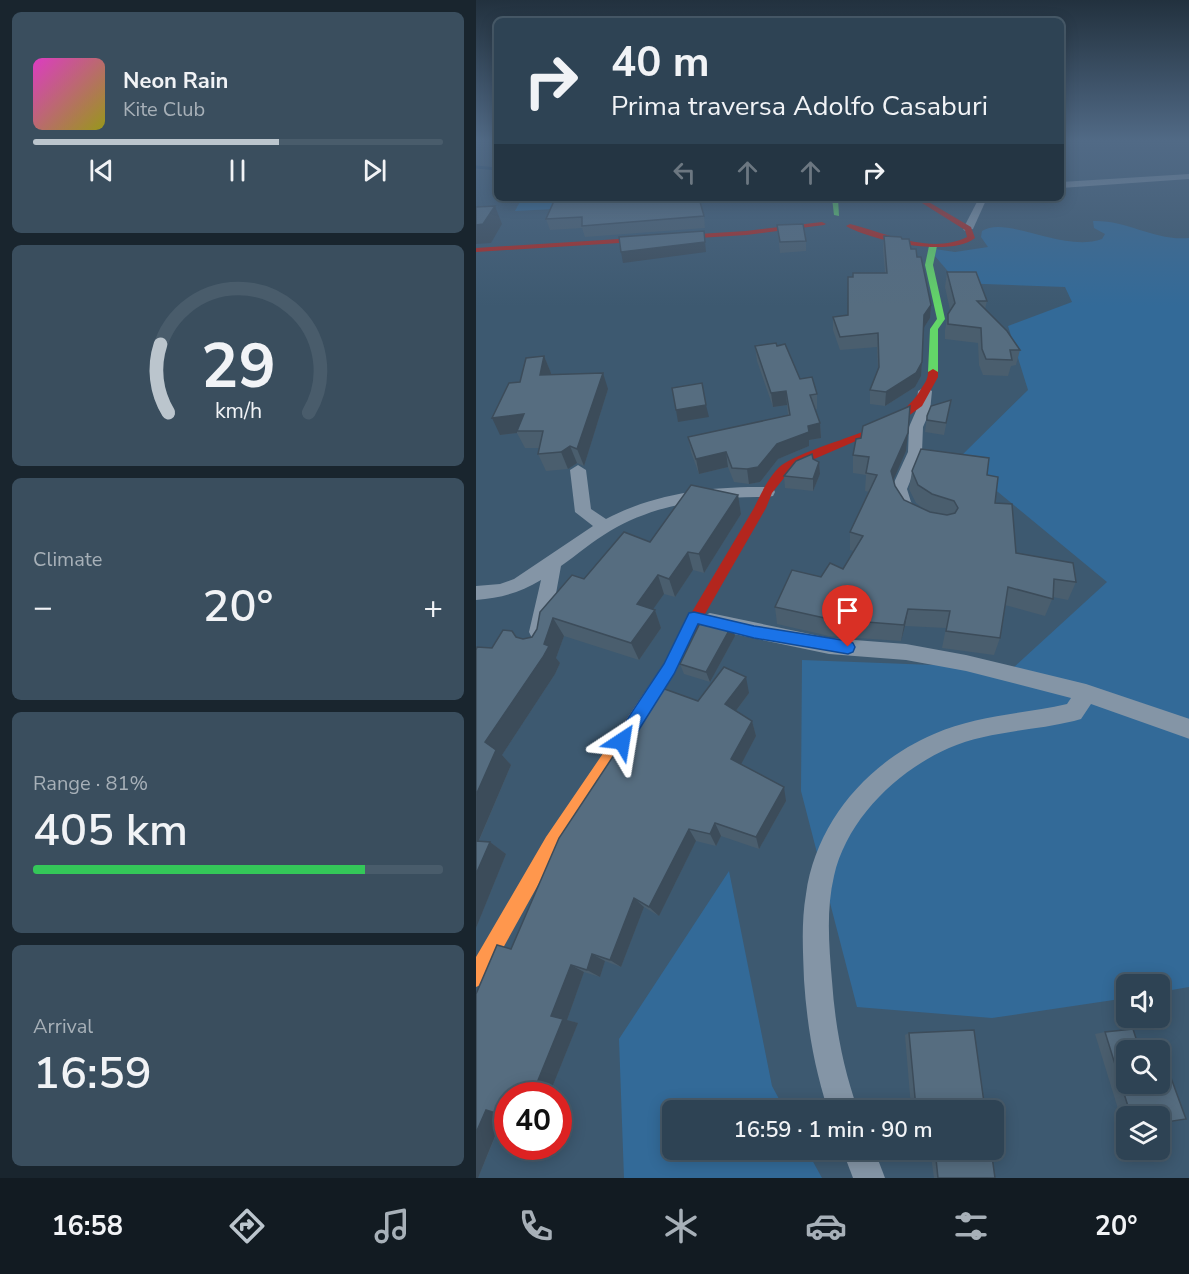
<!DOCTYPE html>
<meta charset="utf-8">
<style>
body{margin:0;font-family:"Nunito Sans",sans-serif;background:#3a4e5e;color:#f1f3f6;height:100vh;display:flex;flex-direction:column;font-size:22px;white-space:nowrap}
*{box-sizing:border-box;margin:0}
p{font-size:20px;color:#a7b0b8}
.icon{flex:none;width:33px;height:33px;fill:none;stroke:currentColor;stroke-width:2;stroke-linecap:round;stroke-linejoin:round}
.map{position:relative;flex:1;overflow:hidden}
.drawer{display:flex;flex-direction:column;gap:12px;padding:12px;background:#19252e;width:476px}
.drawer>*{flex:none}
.guide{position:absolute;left:18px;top:18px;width:570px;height:183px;border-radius:9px;box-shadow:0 3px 15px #0003,0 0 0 2px #495c6b;background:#2e4354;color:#f1f3f6;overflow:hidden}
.fabs{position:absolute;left:640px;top:974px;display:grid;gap:12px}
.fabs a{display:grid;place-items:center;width:54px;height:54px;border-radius:9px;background:#2e4354;box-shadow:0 3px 15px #0003,0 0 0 2px #495c6b;font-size:30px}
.speed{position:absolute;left:18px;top:1082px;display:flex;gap:12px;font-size:30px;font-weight:700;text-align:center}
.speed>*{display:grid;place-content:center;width:78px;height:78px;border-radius:50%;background:#2e4354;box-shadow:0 3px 15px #0003,0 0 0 2px #495c6b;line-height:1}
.speed .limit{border:9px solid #d22;background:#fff;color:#111}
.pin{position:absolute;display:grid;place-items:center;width:51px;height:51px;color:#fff;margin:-62px -26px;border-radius:50% 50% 50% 0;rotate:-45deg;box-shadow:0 0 6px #0007}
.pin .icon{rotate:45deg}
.me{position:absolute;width:66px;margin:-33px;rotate:33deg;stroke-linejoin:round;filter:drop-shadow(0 0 4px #0008)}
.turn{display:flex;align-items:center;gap:21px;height:126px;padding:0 18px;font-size:27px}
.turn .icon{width:78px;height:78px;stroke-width:2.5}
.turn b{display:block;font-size:42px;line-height:51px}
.lanes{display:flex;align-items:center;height:57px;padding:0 18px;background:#0003;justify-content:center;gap:30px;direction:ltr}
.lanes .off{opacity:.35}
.big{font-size:45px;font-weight:600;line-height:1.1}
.drawer .widget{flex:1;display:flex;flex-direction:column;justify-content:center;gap:9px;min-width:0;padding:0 21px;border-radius:9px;background:#3a4e5e}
.drawer .dial{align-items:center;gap:0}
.dial svg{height:156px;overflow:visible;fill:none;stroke:#495c6b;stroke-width:7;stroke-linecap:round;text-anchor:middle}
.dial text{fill:#f1f3f6;stroke:none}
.song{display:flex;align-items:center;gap:18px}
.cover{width:72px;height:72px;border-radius:9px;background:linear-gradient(135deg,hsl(310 70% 55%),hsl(60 70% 35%))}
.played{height:6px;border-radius:3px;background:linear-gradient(90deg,#bbc5cd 60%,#495c6b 60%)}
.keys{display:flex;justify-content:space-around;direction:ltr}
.heat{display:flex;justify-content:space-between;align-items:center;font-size:33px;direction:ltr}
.charge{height:9px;border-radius:4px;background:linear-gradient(90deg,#34c759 81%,#495c6b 0)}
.trip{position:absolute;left:186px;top:1100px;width:342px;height:60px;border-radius:9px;background:#2e4354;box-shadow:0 3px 15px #0003,0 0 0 2px #495c6b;font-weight:600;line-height:60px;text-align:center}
.dock{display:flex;height:96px;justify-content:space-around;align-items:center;background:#121b22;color:#a7b0b8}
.dock .icon{width:42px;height:42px}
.dock .on{color:#bbc5cd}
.dock b{font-size:27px;color:#f1f3f6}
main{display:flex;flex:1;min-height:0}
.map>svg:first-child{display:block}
.green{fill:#336a98}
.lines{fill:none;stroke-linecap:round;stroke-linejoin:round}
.stream{stroke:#1e4568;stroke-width:3}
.street{fill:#8495a6;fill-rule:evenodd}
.fast{fill:#63d668;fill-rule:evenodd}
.slow{fill:#ff974d;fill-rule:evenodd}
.jam{fill:#b3261e;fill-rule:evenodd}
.wall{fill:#4a5e6e}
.shaded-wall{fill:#3c4c5a}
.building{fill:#566d80;stroke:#3c4c5a;stroke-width:1.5;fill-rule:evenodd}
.route{fill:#1a73e8;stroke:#114b97;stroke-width:1.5}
</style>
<main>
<section class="drawer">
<div class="widget">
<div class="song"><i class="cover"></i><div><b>Neon Rain</b><p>Kite Club</p></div></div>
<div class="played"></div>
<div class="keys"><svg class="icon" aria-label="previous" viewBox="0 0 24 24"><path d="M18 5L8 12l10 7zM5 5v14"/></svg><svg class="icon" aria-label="pause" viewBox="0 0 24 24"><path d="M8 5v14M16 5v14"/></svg><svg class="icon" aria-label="next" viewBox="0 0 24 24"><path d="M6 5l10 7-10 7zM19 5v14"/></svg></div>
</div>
<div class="widget dial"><svg viewBox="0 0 100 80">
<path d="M14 69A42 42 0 1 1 86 69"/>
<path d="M14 69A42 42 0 0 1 10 34" stroke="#bbc5cd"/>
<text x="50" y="56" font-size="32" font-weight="700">29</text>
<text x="50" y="72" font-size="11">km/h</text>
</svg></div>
<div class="widget"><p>Climate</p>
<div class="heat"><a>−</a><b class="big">20°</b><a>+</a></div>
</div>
<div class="widget"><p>Range · 81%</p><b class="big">405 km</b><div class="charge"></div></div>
<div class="widget"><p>Arrival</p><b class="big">16:59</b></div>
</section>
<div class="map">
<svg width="714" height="1178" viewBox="0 0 714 1178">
<rect width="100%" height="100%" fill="#3d5970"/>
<g class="green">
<polygon points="46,198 83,198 78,209 39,211"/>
<path d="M 617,221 C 653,220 677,241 713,238 L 713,987 L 684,992 L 684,984 L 651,984 L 651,998 L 516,1018 L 381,1007 L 325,791 L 326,660 L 537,668 L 631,582 L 482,459 L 552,390 L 532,326 L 596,302 L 589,287 L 482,283 L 452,248 L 479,252 L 512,247 L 505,237 L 506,231 C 530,215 587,253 626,239 L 629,234 L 618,228 Z"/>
<polygon points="253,871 296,1086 309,1110 196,1110 196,1149 330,1149 346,1178 148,1178 143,1039"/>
</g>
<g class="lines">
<polyline class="stream" points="0,167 21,169"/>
<g class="street">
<polygon points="585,141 590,141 585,144"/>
<polygon points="714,174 714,179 585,188 585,182"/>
<polygon points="503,198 511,198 497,229 489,231 487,229"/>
<path d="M 449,387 L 456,391 L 454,411 L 447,427 L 446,452 L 431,489 L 435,502 L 443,514 L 441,518 C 424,523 419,502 415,489 L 432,452 L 433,427 L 440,411 L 442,391 Z"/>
<path d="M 102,465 L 110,470 L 115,509 L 130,519 C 179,493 236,486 291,487 L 297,488 L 299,492 L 297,496 L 291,497 C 238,496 181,503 134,531 C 117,541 102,554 85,566 L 73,632 L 70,638 L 63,640 L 56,638 L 53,632 L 65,580 C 43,593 25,598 0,600 L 0,586 L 24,584 L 38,579 L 117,526 L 99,512 L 94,470 Z"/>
<path d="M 234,613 L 353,638 L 430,644 L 490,655 L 610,684 L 714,719 L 714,739 L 615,704 L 605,719 L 598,721 C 557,731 512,731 473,748 C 421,771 371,819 358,876 C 350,910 353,946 356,981 C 359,1025 367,1068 382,1110 L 352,1110 C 338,1067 331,1025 328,980 C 327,951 325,923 330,894 C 340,822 392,762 458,734 C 501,715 547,714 591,704 L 595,698 L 490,671 L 430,660 L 353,654 L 234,629 L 227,626 L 225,621 L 227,616 Z"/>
<polygon points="366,1149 398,1149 409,1178 377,1178"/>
</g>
<g class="fast">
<polygon points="356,198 362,198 363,216 358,215"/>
<polygon points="457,244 461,246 457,265 469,319 462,329 462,372 457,375 452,372 454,329 461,319 449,265 453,246"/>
</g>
<polygon class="slow" points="209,630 214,632 216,636 198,674 82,849 7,984 0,987 0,957 70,837 188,664 204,632"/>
<g class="jam">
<path d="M 438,198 L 446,198 L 495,227 L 499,238 C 474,258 396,241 370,226 L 374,224 C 410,233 455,255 491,237 L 489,230 Z"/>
<polygon points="346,222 350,224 348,225 270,235 0,252 0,248 270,231"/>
<path d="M 457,369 L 462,372 L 462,377 L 446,406 L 424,422 L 315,469 L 296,493 L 290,508 L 214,640 L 209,642 L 204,640 L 202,636 L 204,632 L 278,508 C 284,495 296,470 309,463 C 350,439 421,432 445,389 C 449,383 452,379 452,372 Z"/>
</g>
</g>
<g class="wall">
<polygon points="201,199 228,216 229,228 109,237 106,228 74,230 70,219 150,200"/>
<polygon points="301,225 330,241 330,251 304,253"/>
<polygon points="408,236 426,239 441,257 455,305 454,318 448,327 446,362 445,376 439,387 409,406 394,404 394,390 402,370 401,347 364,350 357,330 357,317 372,315 377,277 409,273 407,249"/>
<polygon points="471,272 511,301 509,309 544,350 540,365 535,366 532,376 507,375 503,365 502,343 469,339 469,330 472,314 474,310 469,287"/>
<polygon points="279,346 301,346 324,379 341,394 341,409 339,409 344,423 345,438 333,440 333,446 302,459 284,482 273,484 258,482 252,467 223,474 215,452 212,437 312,415 311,405 297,407 281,361"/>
<polygon points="68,356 75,373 74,375 132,389 108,466 101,463 92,469 70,471 62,454 64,448 49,448 41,433 24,435 44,382"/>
<polygon points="475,400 468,435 449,432 451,416"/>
<polygon points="430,451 417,480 419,486 428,500 449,510 440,503 433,489 436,471 511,475 519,503 540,553 600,582 592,600 577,597 569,616 529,605 524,638 518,655 466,648 470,628 429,626 425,641 353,636 301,624 299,607 345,577 367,569 378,551 374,550 374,532 393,492 389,491 390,475 377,473 377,455"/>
<polygon points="337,459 343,462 344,474 337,491 309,488 308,476"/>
<polygon points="262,495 265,514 228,573 217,570 199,597 188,594 177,609 179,610 185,628 163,660 88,636 80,658 84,663 79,674 26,755 35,765 3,841 14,842 30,854 0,928 0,650 16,648 40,637 47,639 56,637 108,579"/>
<polygon points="256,625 259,636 234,682 208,674 204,664"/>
<polygon points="273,693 260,711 276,721 280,736 265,764 310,801 283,849 245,836 240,846 220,841 183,916 168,907 145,967 129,961 124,977 108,972 91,1020 102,1023 73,1095 32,1095 28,1116 2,1178 0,1178 35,949 222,701"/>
<polygon points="629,1032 684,1116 651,1116 651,1126 647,1125 619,1034"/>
<polygon points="433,1033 509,1110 450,1110 450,1108 440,1108 435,1107 429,1035"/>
<polygon points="454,1149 515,1149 519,1178 458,1178"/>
</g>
<g class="shaded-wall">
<polygon points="19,206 26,224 15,243 0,244 0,225"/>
<polygon points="228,231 230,252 147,263 145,252"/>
<polygon points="455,305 454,318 447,329 448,315"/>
<polygon points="68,356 75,373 71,391 64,375"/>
<polygon points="446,362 445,376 439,387 409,406 410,392"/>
<polygon points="127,373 132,389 108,466 101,449"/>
<polygon points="310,391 311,405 297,407 295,393"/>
<polygon points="230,405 233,417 202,422 200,410"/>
<polygon points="48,414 41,431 41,433 24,435 16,418"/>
<polygon points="344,423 345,438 333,440 333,446 302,459 284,482 273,484 271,469 301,444 332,426"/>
<polygon points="432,433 430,451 413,490 415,471"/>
<polygon points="94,446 101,463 92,469 85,452"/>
<polygon points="250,452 252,467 223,474 220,459"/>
<polygon points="343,462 344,474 337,491 337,479"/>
<polygon points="262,495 265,514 228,573 223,554"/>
<polygon points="212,552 217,570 199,597 193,579"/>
<polygon points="182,575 188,594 168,622 161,604"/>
<polygon points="432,609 429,626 425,641 428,625"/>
<polygon points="179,610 185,628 163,660 155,643"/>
<polygon points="77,618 88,636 80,658 84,663 79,674 26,755 35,765 0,847 0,795 9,742 68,644"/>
<polygon points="256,625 259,636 234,682 230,672"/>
<polygon points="270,677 273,693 253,720 249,704"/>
<polygon points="276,721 280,736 260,774 255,759"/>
<polygon points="308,787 310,801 283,849 280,837"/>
<polygon points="239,823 245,836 240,846 234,834"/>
<polygon points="213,829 220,841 183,916 173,907"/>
<polygon points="14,842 30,854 0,928 0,874"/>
<polygon points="158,898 168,907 145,967 134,960"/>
<polygon points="116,954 129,961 124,977 111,970"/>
<polygon points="95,965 108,972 91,1020 102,1023 73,1095 56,1095 75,1016"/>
<polygon points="30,1109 2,1178 0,1178 0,1133 10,1110"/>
</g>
<g class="building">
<polygon points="151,198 197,198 197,199 223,198 228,216 106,226 106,217 70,219 78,201 150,200"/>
<polygon points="19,206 7,224 0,225 0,207"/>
<polygon points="327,224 330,241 304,242 301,225"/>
<polygon points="228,231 229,242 145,252 143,237"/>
<polygon points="408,236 425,237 426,239 433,239 435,249 440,249 441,257 445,257 455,305 448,315 446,362 440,373 410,392 394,390 403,367 402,333 364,337 357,317 372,315 372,277 377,277 377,273 411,273"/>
<polygon points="471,272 500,272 511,301 501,301 531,331 544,350 534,350 536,360 510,359 506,349 505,328 472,324 472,314 479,303"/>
<polygon points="300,343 301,346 309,344 324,379 336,377 341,394 334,395 344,423 332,426 333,432 301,444 282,467 271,469 256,468 250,452 220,459 212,437 314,415 310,391 295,393 279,346"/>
<polygon points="68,356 64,375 127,373 101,449 94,446 85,452 62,454 67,431 41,431 48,414 16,418 33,383 44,382 50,358"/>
<polygon points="226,383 230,405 200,410 196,388"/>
<polygon points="475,400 470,423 451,420 451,416 455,406"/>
<polygon points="434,406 432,433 415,471 419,486 428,500 454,512 471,515 479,513 482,508 478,501 456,494 442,485 436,471 445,449 513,458 511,475 522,477 519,503 536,504 540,553 597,563 600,582 578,579 577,599 532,587 524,638 470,631 474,611 432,609 428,625 353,619 299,607 316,570 345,577 354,563 367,569 387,536 374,532 401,475 390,473 393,457 377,455 380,439 385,438 387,426"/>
<polygon points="336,454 337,459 343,462 337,479 308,476 320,461"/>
<polygon points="215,485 262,495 223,554 212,552 193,579 182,575 161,604 179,610 155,643 77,618 68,644 73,646 67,657 9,742 20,750 0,795 0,650 1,647 16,648 27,630 36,631 40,637 47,639 56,637 61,629 64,612 96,575 108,579 148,532 174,542"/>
<polygon points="226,619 256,625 230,672 204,664"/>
<polygon points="248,667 270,677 249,704 276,721 255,759 308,787 280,837 239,823 234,834 213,829 173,907 158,898 134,960 116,954 111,970 95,965 75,1016 87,1019 56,1095 32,1095 32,1117 10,1110 0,1133 0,994 21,945 35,949 83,838 183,687 222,701"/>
<polygon points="0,841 14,842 0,874"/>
<path d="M 657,1029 L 663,1048 L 683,1045 L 710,1119 L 684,1123 L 684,1116 L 655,1116 L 629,1032 ZM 651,1050 L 684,1050 L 684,1083 L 651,1083 Z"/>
<polygon points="498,1030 509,1110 455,1110 455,1107 440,1108 433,1033"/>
<polygon points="459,1149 515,1149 519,1178 462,1178"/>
</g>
<linearGradient id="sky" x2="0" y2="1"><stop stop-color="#22313e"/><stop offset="0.46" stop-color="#516a86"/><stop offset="1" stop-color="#516a86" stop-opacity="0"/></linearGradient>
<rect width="714" height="306" fill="url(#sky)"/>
<polygon class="route" points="218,612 278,626 372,641 377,643 379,647 377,652 372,654 278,638 222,624 198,674 152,747 146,749 140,747 138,741 140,736 188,664 213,613"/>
</svg>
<div class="fabs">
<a><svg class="icon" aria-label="sound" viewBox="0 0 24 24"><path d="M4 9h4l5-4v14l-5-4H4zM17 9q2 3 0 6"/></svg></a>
<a><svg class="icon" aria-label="search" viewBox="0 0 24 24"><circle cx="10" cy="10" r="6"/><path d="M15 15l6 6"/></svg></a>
<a><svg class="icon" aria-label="layers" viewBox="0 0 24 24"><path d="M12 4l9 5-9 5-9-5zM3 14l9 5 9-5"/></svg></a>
</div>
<div class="speed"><div class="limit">40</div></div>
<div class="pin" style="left:372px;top:647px;background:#d93025"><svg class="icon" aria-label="arrive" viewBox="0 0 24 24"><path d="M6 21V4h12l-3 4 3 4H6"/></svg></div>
<svg class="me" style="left:146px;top:741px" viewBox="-20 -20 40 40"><path d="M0-17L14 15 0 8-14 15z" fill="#1a73e8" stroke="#fff" stroke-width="4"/></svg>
<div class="trip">16:59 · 1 min · 90 m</div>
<div class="guide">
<div class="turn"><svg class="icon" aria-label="right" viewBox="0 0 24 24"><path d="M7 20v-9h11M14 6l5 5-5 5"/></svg><div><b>40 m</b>Prima traversa Adolfo Casaburi</div></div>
<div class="lanes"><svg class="icon off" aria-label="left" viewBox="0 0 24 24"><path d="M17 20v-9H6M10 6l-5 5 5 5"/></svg><svg class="icon off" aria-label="ahead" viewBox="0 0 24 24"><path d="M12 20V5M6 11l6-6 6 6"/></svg><svg class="icon off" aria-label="ahead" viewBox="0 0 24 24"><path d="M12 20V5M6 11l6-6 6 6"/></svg><svg class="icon" aria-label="right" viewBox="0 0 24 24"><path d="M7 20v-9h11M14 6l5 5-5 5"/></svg></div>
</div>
</div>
</main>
<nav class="dock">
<b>16:58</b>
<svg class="icon on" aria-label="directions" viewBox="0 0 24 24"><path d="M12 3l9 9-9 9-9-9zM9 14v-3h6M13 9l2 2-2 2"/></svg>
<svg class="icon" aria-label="music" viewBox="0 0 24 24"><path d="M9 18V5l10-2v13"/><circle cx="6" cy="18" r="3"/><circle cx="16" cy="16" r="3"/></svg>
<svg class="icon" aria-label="phone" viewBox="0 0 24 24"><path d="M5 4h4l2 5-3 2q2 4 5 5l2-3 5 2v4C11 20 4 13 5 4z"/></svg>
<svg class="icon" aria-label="climate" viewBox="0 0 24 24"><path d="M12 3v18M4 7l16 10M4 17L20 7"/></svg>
<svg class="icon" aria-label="car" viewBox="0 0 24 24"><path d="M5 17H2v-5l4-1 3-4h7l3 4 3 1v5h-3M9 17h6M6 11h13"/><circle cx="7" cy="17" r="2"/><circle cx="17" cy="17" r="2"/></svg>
<svg class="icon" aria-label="filters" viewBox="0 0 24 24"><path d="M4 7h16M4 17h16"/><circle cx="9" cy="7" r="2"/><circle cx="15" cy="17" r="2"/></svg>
<b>20°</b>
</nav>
